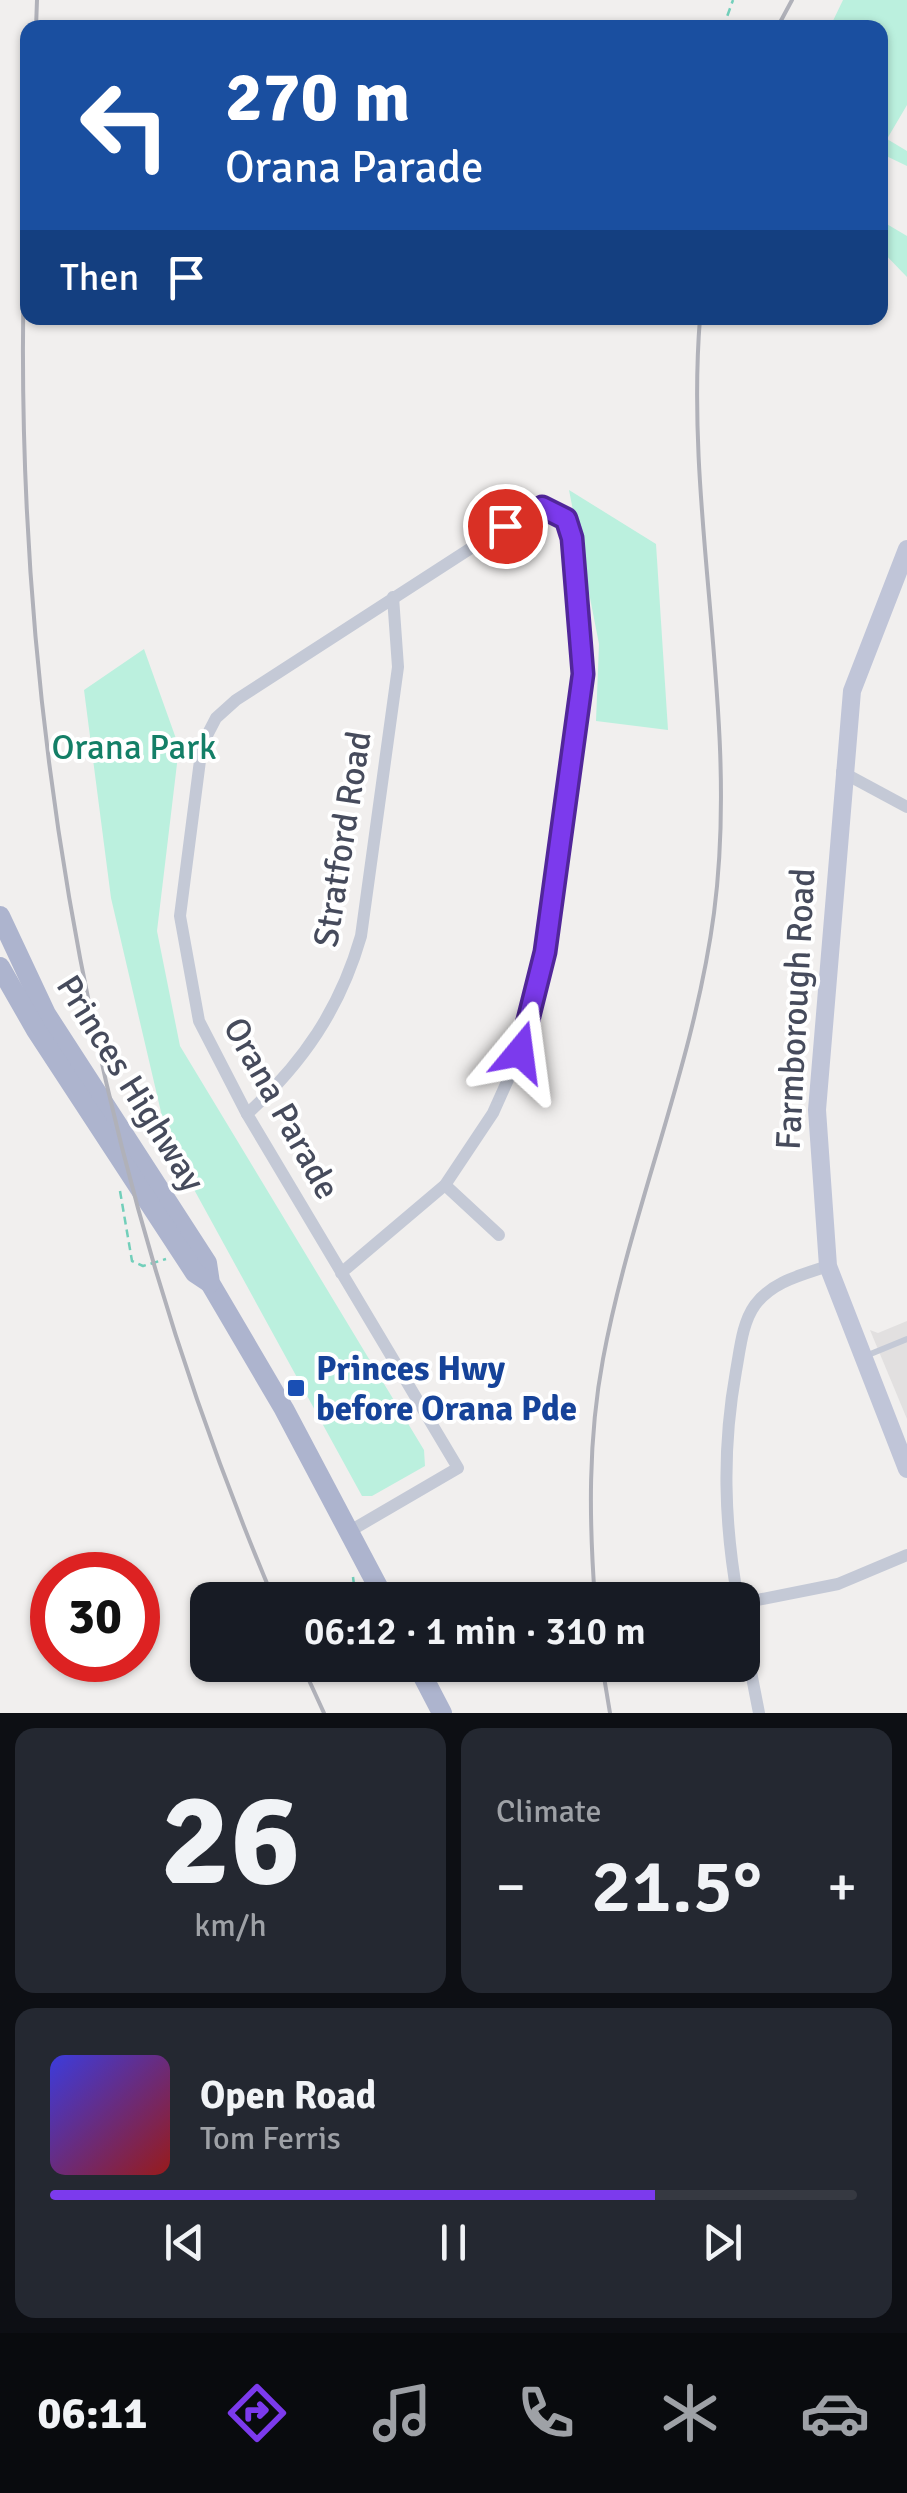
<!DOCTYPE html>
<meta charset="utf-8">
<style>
body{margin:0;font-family:Signika,sans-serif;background:#242831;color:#f1f3f6;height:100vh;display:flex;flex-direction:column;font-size:38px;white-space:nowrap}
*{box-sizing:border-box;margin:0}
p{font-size:32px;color:#9ea1a6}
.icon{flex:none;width:55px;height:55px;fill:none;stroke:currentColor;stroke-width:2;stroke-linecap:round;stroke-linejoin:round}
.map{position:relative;height:1713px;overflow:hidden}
.side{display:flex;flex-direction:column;gap:15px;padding:15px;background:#0d0f14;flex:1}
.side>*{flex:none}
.guide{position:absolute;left:20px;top:20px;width:868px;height:305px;border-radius:20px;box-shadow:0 2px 8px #0004;background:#1a4fa0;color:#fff;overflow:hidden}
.speed{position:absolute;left:30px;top:1552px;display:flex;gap:20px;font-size:50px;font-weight:700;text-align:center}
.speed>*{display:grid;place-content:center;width:130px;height:130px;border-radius:50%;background:#171b24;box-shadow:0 2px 8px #0004;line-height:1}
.speed .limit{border:15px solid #d22;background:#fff;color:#111}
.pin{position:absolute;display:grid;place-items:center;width:85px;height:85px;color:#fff;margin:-42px;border:5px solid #fff;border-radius:50%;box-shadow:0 2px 10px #0007}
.me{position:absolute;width:110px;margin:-55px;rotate:16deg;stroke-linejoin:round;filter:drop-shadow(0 0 8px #0008)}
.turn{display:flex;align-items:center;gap:35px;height:210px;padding:0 40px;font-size:45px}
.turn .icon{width:130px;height:130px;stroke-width:2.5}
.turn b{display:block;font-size:70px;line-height:85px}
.then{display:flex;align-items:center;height:95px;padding:0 40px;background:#0003;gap:20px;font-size:38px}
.big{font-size:75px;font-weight:600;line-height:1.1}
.side .tile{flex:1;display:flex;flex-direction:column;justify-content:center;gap:15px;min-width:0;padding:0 35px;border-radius:20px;background:#242831}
.side .dial{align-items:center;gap:0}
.dial b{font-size:130px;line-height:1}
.song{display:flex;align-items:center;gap:30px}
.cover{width:120px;height:120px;border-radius:15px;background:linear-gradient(135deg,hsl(240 70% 55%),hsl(0 70% 35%))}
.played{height:10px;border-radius:5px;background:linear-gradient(90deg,#7c3aed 75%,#363941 75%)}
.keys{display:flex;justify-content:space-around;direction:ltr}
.heat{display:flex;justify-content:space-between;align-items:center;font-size:55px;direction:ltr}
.side .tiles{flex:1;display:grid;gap:15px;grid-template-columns:1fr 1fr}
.tile:last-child{grid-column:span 2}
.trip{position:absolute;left:190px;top:1582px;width:570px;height:100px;border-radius:20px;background:#171b24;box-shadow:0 2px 8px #0004;font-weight:600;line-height:100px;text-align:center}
.tabs{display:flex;height:160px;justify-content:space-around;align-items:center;background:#090b0e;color:#9ea1a6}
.tabs .icon{width:70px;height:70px}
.tabs .selected{color:#7c3aed}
.tabs b{font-size:45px;color:#f1f3f6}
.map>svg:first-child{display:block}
.education{fill:#e2e0e0}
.green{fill:#bbf0de}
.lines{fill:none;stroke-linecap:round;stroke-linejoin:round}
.path{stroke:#72cfba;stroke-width:2.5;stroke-dasharray:8 5;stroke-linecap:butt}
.lane{stroke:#c4c9d6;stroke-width:6}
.street{stroke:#c4c9d6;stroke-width:12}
.secondary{stroke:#c0c5d8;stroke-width:18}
.primary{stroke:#adb4ce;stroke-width:20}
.rail{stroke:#b0b1b9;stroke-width:4}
.route-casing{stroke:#51269a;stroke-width:25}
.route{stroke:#7c3aed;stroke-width:18}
.transit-dot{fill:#1a4fb4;stroke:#fff;stroke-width:4}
.labels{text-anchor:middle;stroke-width:8;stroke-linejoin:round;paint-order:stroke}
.park-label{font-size:35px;fill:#147f67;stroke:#fff}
.street-label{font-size:35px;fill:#464b5c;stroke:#fff}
.transit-label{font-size:35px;font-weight:bold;fill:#164399;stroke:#fff;text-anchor:start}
</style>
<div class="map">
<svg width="907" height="1713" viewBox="0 0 907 1713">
<rect width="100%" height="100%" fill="#f1efee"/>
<polygon class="education" points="907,1321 907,1419 870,1330 878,1333"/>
<g class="green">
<polygon points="843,0 907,0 907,105 887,139 907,151 907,166 880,153 880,28 830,27"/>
<polygon points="880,220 907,236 907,277 880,249"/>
<polygon points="569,490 656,544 668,730 596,721 599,644"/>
<polygon points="144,649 179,747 157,931 180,1046 424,1450 425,1466 372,1496 362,1496 168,1142 111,898 84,690"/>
</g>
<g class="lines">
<g class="path">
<polyline points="723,28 733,0"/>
<polyline points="120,1191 132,1261 143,1266 166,1259"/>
<polyline points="353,1577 356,1600"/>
</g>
<polyline class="lane" points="868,1355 907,1339"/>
<g class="street">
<polyline points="842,772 907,807"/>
<path d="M 247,1114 C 303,1063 340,1009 361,936 L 398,667 L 393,597"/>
<polyline points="445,1185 499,1235"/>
<path d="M 341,1273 L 445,1185 L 493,1113 L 520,1053 L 545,952 L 583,674 L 572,538 C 568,517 555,505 533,508 L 236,700 L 216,718 L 202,745 L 180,916 L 199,1021 L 247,1114 L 458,1468 L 350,1531"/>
<path d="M 738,1600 C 724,1522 722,1449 736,1371 C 740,1350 742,1323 755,1305 C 773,1281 802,1275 828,1266"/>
<polyline points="742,1603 838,1584 907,1555"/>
<polyline points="742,1626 759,1713"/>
</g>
<polyline class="secondary" points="907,549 852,691 817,1110 828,1266 907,1469"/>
<g class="primary">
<polyline points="0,916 46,1014 207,1263 210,1283 284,1409 385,1600"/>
<polyline points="0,967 36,1030 195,1273 210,1283"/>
<polyline points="417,1665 442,1713"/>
</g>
<g class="rail">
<polyline points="36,28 37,0"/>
<polyline points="777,28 792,0"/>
<path d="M 28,168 C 1,656 83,1149 274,1600"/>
<path d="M 595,1600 C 589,1520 588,1439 603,1359 C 631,1209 694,1065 714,913 C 740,715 684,516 700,318"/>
<polyline points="302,1665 324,1713"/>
<polyline points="602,1665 610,1713"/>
</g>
</g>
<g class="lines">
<g class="route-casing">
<polyline id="route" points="505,526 542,507 566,519 572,538 583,674 545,952 520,1052"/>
</g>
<use href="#route" class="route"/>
</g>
<rect class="transit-dot" x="286" y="1378" width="20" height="20" rx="5"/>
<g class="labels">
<g class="park-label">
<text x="134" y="759">Orana Park</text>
</g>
<g class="street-label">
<text transform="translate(342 839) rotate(-81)" y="12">Stratford Road</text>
<text transform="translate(795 1009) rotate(-87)" y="12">Farmborough Road</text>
<text transform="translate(131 1083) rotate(58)" y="12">Princes Highway</text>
<text transform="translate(282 1108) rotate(61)" y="12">Orana Parade</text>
</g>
<g class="transit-label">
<text x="316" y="1380">Princes Hwy<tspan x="316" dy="40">before Orana Pde</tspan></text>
</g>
</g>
</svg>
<div class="speed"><div class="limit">30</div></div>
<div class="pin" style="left:505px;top:526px;background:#d93025"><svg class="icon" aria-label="arrive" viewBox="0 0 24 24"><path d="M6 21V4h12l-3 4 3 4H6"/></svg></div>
<svg class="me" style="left:520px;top:1052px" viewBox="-20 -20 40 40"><path d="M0-17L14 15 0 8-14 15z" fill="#7c3aed" stroke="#fff" stroke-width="4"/></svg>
<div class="trip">06:12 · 1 min · 310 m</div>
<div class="guide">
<div class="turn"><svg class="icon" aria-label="left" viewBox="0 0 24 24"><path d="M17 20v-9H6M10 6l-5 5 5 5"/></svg><div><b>270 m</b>Orana Parade</div></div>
<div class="then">Then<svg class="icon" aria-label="arrive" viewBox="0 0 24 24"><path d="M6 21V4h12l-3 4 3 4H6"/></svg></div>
</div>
</div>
<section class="side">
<div class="tiles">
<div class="tile dial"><b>26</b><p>km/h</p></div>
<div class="tile"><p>Climate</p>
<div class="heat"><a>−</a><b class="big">21.5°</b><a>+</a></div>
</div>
<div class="tile">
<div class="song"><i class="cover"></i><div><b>Open Road</b><p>Tom Ferris</p></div></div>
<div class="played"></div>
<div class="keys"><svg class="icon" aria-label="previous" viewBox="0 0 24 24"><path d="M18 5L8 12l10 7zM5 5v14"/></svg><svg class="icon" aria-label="pause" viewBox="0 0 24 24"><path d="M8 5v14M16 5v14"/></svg><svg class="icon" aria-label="next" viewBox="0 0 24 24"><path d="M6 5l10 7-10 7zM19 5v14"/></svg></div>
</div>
</div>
</section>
<nav class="tabs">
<b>06:11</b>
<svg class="icon selected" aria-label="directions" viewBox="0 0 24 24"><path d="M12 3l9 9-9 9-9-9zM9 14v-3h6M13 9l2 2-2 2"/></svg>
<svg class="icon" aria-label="music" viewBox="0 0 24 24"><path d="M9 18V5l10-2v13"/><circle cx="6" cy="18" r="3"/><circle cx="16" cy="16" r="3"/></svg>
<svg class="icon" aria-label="phone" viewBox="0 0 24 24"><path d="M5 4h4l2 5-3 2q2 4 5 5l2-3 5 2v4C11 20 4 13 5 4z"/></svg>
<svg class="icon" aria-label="climate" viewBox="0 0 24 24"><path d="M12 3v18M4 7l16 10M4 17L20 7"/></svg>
<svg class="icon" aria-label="car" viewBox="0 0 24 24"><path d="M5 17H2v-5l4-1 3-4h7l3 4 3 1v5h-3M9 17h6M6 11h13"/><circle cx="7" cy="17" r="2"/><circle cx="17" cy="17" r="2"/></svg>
</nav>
